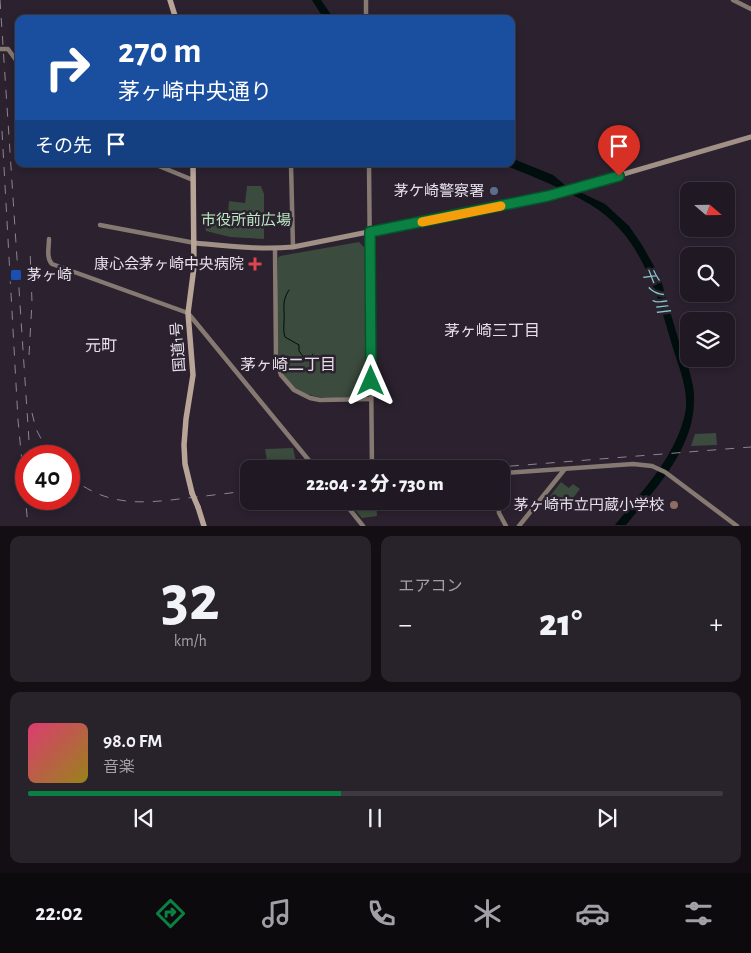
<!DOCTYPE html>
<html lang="ja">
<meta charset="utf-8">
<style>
body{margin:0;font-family:"Alegreya Sans","Noto Sans JP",sans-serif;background:#28222b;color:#f1f3f6;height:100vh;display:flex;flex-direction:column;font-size:19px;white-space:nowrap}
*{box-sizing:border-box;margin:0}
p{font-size:16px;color:#a2a0a6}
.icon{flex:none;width:28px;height:28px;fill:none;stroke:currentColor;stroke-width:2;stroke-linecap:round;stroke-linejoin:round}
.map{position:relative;height:526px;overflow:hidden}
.panel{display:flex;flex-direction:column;gap:10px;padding:10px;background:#120e13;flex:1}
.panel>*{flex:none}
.top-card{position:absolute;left:15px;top:15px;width:500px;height:152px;border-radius:10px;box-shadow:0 2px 8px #0003,0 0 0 1px #3d3841;background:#1a4fa0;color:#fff;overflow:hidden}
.needle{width:32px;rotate:110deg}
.buttons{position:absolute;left:680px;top:182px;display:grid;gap:10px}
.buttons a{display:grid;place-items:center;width:55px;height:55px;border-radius:10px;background:#201923;box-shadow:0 2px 8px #0003,0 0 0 1px #3d3841;font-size:25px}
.speed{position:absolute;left:15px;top:445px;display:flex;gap:10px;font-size:25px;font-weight:700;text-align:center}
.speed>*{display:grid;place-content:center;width:65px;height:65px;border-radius:50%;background:#201923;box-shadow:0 2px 8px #0003,0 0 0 1px #3d3841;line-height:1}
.speed .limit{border:8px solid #d22;background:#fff;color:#111}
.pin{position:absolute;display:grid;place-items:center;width:42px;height:42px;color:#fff;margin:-51px -21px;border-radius:50% 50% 50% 0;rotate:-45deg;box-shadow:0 0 5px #0007}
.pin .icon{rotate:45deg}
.me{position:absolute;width:55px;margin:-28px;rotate:0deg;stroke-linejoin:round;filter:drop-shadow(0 0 4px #0008)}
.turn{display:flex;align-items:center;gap:18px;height:105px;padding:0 20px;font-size:22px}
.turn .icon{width:65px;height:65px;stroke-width:2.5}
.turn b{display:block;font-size:35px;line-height:42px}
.then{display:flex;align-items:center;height:48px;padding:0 20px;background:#0003;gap:10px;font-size:19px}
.big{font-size:38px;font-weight:800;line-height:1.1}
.panel .card{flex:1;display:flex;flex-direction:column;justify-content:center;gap:8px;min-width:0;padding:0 18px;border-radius:10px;background:#28222b}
.panel .dial{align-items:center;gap:0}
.dial b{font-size:65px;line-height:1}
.song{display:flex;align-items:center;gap:15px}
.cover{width:60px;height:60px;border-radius:8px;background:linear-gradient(135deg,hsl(340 70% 55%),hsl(50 70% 35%))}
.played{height:5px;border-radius:2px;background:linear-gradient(90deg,#0b8043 45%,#3d3841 45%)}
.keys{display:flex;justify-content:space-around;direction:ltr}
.heat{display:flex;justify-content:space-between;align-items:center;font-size:28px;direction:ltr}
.panel .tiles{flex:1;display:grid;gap:10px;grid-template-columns:1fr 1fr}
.card:last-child{grid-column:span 2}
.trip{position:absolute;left:240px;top:460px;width:270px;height:50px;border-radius:10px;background:#201923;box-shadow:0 2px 8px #0003,0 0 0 1px #3d3841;font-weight:800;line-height:50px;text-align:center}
.menu{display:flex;height:80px;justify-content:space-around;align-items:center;background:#0d0a0e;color:#a2a0a6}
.menu .icon{width:35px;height:35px}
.menu .on{color:#0b8043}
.menu b{font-size:22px;color:#f1f3f6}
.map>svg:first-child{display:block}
.green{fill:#3b4b3d}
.water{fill:#000e0e}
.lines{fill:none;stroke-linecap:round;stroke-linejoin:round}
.stream{stroke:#000e0e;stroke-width:1}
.secondary{stroke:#857971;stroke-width:4.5}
.primary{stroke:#a09085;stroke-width:5}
.highway{stroke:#b8a598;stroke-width:5.5}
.rail{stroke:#8d8590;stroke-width:1;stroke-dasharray:9 9;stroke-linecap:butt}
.secondary-bridge{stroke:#857971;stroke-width:4.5}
.highway-bridge{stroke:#b8a598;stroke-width:5.5}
.route-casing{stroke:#07532c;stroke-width:12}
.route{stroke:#0b8043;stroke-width:9}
.slow{stroke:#f59e0b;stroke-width:9}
.service-dot{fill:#5c6f8a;stroke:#2b212f;stroke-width:2}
.health-dot{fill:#e0444e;stroke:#2b212f;stroke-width:2}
.transit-dot{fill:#1a4fb4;stroke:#2b212f;stroke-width:2}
.education-dot{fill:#8d6e63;stroke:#2b212f;stroke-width:2}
.labels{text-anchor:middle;stroke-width:5;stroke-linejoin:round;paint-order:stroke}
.poi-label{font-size:15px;fill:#e6e0e9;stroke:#2b212f;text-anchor:end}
.park-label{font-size:15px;fill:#b9e9c1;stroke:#2b212f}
.street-label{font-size:15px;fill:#e6e0e9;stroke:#2b212f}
.water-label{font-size:16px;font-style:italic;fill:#85cfce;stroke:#2b212f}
.neighbourhood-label{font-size:16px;fill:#e6e0e9;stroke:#2b212f}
</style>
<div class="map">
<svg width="751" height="526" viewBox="0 0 751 526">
<rect width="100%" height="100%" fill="#2b212f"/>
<g class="green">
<polygon points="247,186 261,186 264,194 264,239 230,237 206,231 204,221 227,224 229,201 245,203"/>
<path d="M 359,242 L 367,250 L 370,388 C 368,391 366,395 362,396 C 358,397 342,397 337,398 C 319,399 296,394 285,379 C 273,362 278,283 278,258 L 280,256 Z"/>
<polygon points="716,433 717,445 691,446 695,434"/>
<polygon points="293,448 297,466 268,467 265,449"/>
<polygon points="561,482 569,488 573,484 580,489 562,512 547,500"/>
<polygon points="350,501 376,501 377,516 362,518 349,503"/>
</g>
<g class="water">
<polygon points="312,0 321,0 334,19 324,19"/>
<path d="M 511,158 L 553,175 L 565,185 L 605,204 L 629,226 L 642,245 L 660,277 L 682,352 L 684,353 C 688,368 694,382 694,398 C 695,448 656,488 626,525 L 615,525 C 641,492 673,460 684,418 C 691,394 679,368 672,345 C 657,293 641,235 591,205 C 563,188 532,176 502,164 L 511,164 Z"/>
</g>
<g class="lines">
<path class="stream" d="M 289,290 C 281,302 285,309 284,321 C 284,327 283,331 285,337 L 299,345 L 299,351 L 305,359 L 311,357 L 313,354"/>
<g class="secondary">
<polyline points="366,0 366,19"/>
<polyline points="733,0 751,9"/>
<polyline points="154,164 193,180"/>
<polyline points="291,164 293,247"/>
<polyline points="369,164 372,469"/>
<polyline points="100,225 195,243"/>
<path d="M 49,239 C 49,247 46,258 52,264 L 188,313 L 316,469"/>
<polyline points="275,249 276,358 281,375 294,390 310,398 320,400 371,399"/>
<polyline points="501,489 506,473 633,464 652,466 665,472 737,526"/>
<polyline points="343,501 363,526"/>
<polyline points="498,501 499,513 506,526"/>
<polyline points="519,526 564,470"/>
</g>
<path class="primary" d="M 195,243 C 227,246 260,250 293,247 L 548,196 L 751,137"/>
<g class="highway">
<polyline points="170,0 176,19"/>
<polyline points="192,493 185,464 184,445 186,419 193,375 188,313 194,267 193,164"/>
<polyline points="198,507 204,526"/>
</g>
<g class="rail">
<polyline points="0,0 30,456"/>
<polyline points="2,131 18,420 28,526"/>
<polyline points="29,355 32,302 30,249"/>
<polyline points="32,413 36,429 50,456"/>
<polyline points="443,469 480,466"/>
<polyline points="474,469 751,447"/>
<path d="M 69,476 C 107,507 141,504 187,498 C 207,496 228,493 249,491"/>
</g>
<polyline class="secondary-bridge" points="0,49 8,49 16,60 19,85"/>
<polyline class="highway-bridge" points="192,493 198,507"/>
</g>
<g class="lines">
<g class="route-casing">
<polyline id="route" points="371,381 370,232 548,196 619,176"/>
</g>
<use href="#route" class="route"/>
<polyline class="slow" points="422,222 501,206"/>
</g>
<circle class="service-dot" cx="494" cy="191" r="5"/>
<path class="health-dot" d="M252.5 256.5h5v5h5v5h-5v5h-5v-5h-5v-5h5z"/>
<rect class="transit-dot" x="10" y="269" width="12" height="12" rx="2.5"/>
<circle class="education-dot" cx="674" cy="505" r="5"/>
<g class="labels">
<g class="poi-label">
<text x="484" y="196">茅ケ崎警察署</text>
<text x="244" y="269">康心会茅ヶ崎中央病院</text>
<text x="27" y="280" text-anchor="start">茅ヶ崎</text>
<text x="664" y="510">茅ヶ崎市立円蔵小学校</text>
</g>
<g class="park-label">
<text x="246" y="225">市役所前広場</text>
</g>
<g class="street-label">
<text transform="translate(178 347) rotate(-94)" y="5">国道1号</text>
</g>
<g class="water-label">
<text transform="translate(656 290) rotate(69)" y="6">千ノ川</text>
</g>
<g class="neighbourhood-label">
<text x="492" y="336">茅ヶ崎三丁目</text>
<text x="101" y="351">元町</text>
<text x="288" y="370">茅ヶ崎二丁目</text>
</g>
</g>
</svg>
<div class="buttons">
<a><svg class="needle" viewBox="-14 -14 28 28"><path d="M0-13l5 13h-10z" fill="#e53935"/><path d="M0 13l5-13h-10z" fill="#a2a0a6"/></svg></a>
<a><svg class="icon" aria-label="search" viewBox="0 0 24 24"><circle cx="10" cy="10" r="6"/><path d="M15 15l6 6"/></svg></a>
<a><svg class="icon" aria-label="layers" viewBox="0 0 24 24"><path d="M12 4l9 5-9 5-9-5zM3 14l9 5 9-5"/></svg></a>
</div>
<div class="speed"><div class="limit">40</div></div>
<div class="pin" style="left:619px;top:176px;background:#d93025"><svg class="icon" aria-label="arrive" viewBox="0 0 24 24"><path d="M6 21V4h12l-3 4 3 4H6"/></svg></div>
<svg class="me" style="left:371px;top:381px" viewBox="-20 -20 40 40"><path d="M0-17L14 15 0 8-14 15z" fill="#0b8043" stroke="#fff" stroke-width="4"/></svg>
<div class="trip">22:04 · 2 分 · 730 m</div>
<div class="top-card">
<div class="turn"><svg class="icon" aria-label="right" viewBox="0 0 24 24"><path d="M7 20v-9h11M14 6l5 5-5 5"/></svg><div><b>270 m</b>茅ヶ崎中央通り</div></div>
<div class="then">その先<svg class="icon" aria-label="arrive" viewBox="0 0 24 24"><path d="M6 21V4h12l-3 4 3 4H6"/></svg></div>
</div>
</div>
<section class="panel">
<div class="tiles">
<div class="card dial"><b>32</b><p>km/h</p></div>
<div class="card"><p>エアコン</p>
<div class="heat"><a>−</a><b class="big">21°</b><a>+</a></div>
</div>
<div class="card">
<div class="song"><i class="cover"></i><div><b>98.0 FM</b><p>音楽</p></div></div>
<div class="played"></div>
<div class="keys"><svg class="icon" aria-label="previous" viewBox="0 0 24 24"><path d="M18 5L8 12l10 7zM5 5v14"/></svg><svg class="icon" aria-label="pause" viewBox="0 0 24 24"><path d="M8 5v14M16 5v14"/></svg><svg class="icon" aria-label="next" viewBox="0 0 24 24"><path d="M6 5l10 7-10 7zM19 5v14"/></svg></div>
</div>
</div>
</section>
<nav class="menu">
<b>22:02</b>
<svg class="icon on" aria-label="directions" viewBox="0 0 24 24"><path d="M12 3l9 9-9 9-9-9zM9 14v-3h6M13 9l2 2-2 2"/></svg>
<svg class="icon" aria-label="music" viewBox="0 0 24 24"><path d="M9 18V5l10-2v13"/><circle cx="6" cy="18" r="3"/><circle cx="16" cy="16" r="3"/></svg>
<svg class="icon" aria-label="phone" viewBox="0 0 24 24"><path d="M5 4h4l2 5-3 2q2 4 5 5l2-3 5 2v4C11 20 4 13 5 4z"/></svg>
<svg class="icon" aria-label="climate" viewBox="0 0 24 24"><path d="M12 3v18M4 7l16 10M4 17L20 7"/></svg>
<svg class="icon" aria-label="car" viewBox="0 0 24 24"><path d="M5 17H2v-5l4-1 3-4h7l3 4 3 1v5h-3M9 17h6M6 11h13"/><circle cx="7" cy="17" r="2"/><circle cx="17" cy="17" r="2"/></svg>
<svg class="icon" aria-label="filters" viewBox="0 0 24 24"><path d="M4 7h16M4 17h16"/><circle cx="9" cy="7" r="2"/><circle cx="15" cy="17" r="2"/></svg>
</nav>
